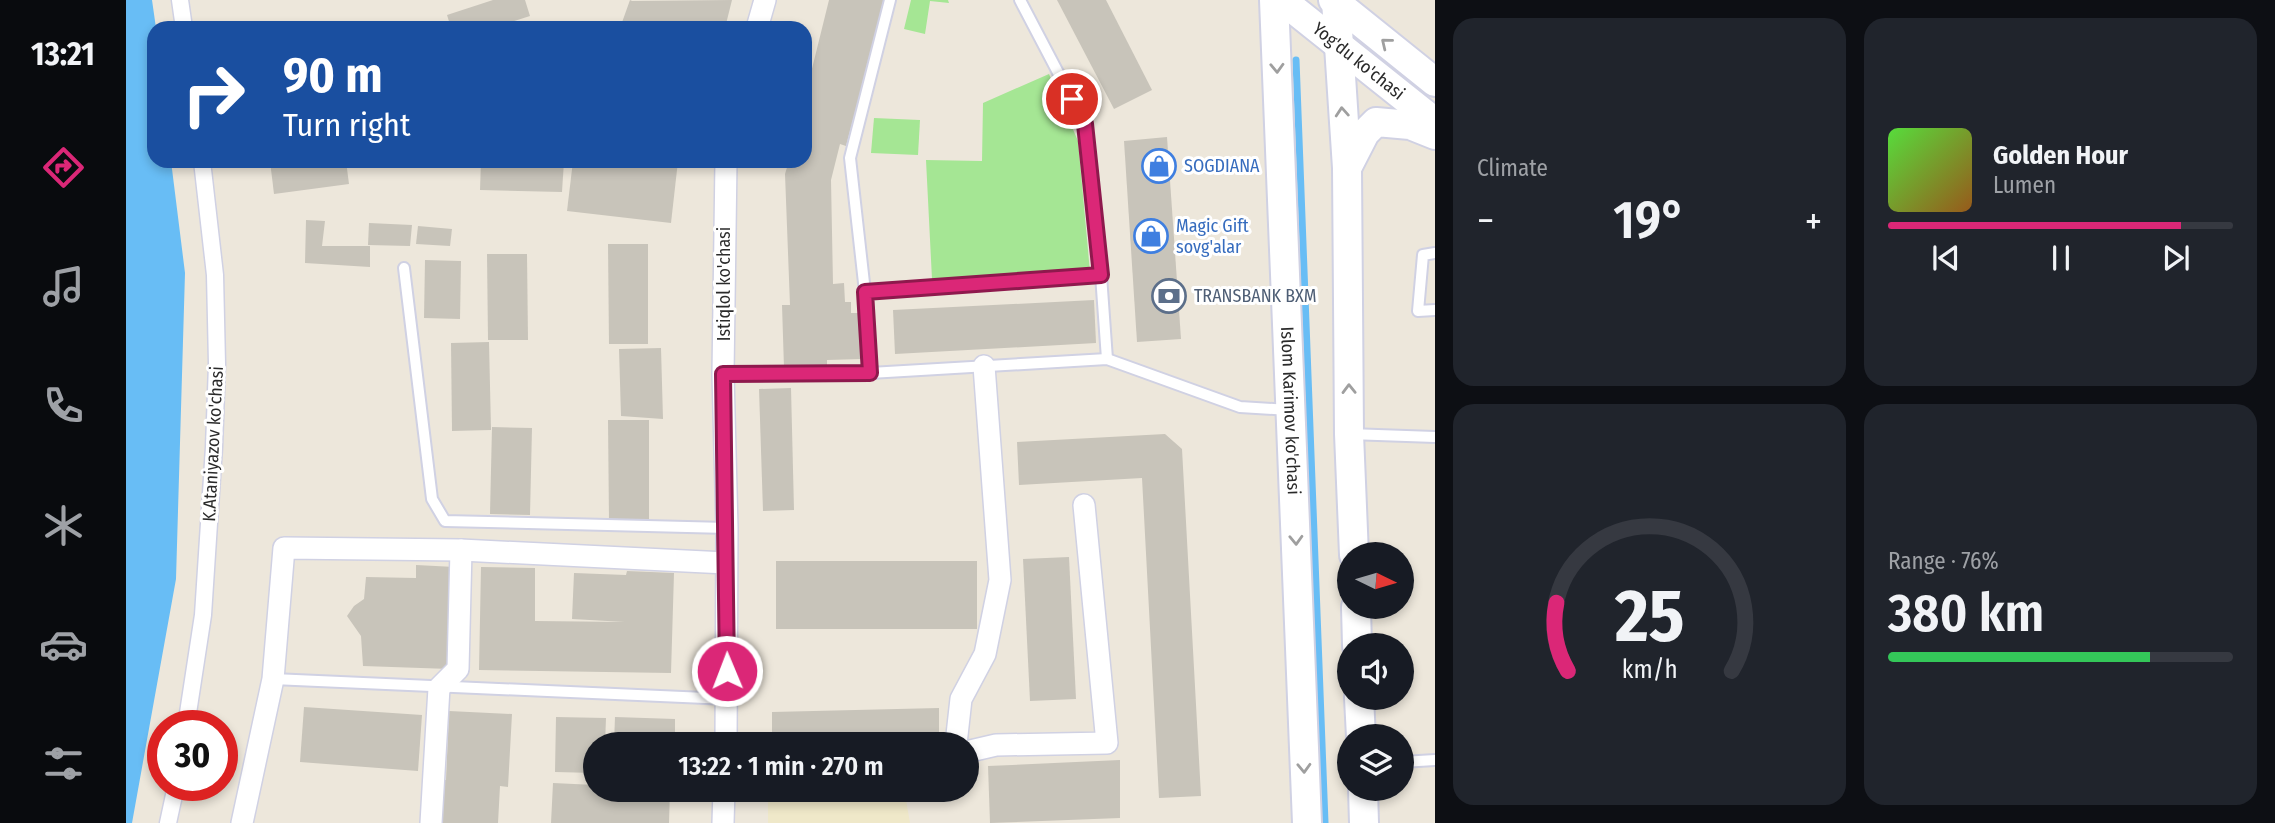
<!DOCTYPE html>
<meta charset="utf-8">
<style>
body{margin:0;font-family:"Fira Sans Condensed",sans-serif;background:#20242c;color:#f1f3f6;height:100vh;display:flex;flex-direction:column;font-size:26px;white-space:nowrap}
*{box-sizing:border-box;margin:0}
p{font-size:23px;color:#9ea1a6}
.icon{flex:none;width:38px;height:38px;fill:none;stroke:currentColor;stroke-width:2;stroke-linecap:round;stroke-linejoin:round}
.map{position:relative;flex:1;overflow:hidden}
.sheet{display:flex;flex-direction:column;gap:18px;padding:18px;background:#0d0f14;width:840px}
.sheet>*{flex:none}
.banner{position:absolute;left:21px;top:21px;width:665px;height:147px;border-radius:21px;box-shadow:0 4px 10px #0003;background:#1a4fa0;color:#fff;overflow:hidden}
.needle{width:46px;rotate:95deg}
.buttons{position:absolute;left:1211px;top:542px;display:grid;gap:14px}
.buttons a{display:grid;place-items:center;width:77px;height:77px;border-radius:50%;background:#171b24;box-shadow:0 4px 10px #0003;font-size:35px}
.speed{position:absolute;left:21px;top:710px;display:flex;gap:14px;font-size:35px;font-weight:700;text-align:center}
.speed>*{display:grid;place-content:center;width:91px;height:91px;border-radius:50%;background:#171b24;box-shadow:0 4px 10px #0003;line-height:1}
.speed .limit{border:10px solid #d22;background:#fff;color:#111}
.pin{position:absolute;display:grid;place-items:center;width:60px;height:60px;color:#fff;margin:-30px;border:4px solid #fff;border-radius:50%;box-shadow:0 2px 7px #0007}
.me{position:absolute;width:77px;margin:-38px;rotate:359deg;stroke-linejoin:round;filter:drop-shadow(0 0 5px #0008)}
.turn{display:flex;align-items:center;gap:24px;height:147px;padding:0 21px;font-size:32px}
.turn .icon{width:91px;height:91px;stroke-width:2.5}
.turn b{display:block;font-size:49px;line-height:60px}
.big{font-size:52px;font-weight:600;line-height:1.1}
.sheet .card{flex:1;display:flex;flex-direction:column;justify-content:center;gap:10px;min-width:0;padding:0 24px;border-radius:21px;background:#20242c}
.sheet .dial{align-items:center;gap:0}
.dial svg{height:182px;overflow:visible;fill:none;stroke:#363941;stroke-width:7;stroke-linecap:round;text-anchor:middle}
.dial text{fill:#f1f3f6;stroke:none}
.song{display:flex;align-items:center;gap:21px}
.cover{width:84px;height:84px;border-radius:10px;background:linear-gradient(135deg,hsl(110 70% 55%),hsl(30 70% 35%))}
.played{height:7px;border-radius:4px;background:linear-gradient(90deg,#db2777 85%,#363941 85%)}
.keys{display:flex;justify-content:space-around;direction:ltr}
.heat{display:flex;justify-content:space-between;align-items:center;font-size:38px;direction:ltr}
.charge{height:10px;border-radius:5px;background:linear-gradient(90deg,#34c759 76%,#363941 0)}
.sheet .tiles{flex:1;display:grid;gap:18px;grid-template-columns:repeat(2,1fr)}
.trip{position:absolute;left:457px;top:732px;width:396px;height:70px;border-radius:35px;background:#171b24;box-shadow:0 4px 10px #0003;font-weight:600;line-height:70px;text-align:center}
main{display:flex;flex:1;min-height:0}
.tab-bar{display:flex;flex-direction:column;width:126px;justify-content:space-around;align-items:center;background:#090b0e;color:#9ea1a6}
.tab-bar .icon{width:49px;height:49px}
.tab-bar .on{color:#db2777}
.tab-bar b{font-size:32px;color:#f1f3f6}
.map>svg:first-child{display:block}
.education{fill:#efe8c9}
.green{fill:#a5e694}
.water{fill:#68bdf5}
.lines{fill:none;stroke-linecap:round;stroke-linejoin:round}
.stream{stroke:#68bdf5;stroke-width:7}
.building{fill:#c8c4ba}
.service-casing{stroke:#d0d1e3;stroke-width:14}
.pedestrian-casing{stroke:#d0d1e3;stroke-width:19}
.minor-casing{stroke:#d0d1e3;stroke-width:24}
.secondary-casing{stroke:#d0d1e3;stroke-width:32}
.service{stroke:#fff;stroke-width:10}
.pedestrian{stroke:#fff;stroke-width:16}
.minor{stroke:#fff;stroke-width:21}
.secondary{stroke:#fff;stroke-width:28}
.oneway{stroke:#9f9f9f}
.route-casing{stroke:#8e194d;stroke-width:18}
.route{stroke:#db2777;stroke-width:12}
.labels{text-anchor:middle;stroke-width:6;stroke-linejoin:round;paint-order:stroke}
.street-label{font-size:18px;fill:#2a2a2a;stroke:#fff}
.shop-label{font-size:18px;fill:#366cbe;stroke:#fff;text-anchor:start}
.service-label{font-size:18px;fill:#4e5e75;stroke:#fff;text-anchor:start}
</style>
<main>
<nav class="tab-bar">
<b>13:21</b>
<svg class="icon on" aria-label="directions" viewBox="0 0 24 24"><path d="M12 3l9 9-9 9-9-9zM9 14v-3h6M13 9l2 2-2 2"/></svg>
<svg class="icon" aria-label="music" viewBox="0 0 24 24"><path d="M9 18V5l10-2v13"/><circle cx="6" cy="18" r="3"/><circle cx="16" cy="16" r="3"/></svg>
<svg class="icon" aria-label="phone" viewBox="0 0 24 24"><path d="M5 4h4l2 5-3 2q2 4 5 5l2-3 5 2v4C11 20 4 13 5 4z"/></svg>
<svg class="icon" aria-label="climate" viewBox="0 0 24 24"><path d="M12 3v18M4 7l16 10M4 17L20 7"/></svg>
<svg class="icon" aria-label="car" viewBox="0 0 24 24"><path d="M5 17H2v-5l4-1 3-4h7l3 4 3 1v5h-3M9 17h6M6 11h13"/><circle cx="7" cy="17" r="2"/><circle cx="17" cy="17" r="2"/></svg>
<svg class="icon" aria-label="filters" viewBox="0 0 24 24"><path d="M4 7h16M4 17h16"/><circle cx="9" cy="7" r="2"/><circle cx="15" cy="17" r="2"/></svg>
</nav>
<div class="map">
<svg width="1309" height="823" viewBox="0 0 1309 823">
<rect width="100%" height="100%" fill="#ede7db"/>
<polygon class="education" points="642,799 780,800 784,823 642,823"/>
<g class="green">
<polygon points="785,0 822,0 823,3 804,1 799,34 778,29"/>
<polygon points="923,74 952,141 964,272 806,279 800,160 856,161 857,103"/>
<polygon points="748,118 794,120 792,155 745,153"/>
</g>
<polygon class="water" points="0,0 26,0 30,28 28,161 45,161 59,273 50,579 6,823 0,823"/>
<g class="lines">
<polyline class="stream" points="1170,60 1199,823"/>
</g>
<g class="building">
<polygon points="367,0 399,0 404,16 366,28 325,28 321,15"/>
<polygon points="504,0 506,1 606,0 599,28 494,28"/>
<polygon points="703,0 759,0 720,146 714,144 705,180 707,284 718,283 719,302 725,302 725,313 734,313 736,359 701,360 701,366 658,368 656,305 664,305 659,174 663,161 679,161 679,97"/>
<polygon points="931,0 980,0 1026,90 988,109"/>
<polygon points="1041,137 1055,339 1011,342 998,141"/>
<polygon points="144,161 220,161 223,184 148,194"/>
<polygon points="355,161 438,161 436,192 354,190"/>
<polygon points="447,161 552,161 545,223 441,211"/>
<polygon points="180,220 199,221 196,246 244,246 244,267 179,263"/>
<polygon points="243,223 286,225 284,246 242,245"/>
<polygon points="292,226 326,229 324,246 290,244"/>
<polygon points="482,244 522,244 522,344 483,344"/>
<polygon points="361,254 401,254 402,340 362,340"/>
<polygon points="299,260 335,261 334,319 298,318"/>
<polygon points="968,300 970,343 769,354 767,310"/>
<polygon points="363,342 365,430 326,431 325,343"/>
<polygon points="535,348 537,419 495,416 493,349"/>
<polygon points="665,388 668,510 637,511 633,389"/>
<polygon points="482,420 523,420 523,521 483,521"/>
<polygon points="366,427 406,428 404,515 364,514"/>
<polygon points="1039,434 1056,449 1075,796 1033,798 1016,478 893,485 891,442"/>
<polygon points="943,557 950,699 904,701 897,559"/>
<rect x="650" y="561" width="201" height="68"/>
<polygon points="290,565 329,567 324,669 237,666 235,636 221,616 228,606 238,599 240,577 290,578"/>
<polygon points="355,567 409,568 409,621 499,622 446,619 448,573 500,575 501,571 548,573 545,673 353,670"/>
<polygon points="178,707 296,715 292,771 174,762"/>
<polygon points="813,708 813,744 646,744 646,712"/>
<polygon points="323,711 386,714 382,787 374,786 372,823 311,823 314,780 320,780"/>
<polygon points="430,717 480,718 479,744 469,744 469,773 429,772"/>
<polygon points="489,717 549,719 549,744 488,744"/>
<polygon points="994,760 994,818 864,823 862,766"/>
<polygon points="427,783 469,785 469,789 544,789 543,823 425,823"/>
</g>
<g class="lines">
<g class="service-casing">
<g id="service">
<polyline points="894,0 959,124 975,275 981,359"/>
<polyline points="1309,253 1297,255 1292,311 1309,310"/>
<polyline points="278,268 306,499 319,521 601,528"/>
<polyline points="739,292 975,275"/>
<polyline points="744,373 739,292 724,158 764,0"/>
<polyline points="597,374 744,373 981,359 1114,407 1163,410"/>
<polyline points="1223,434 1309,437"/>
<polyline points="147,679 602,699"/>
<polyline points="1276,762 1309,760"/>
</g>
</g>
<g class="pedestrian-casing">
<g id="pedestrian">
<polyline points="54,0 58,28"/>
<polyline points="60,726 77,615 88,447 91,364 89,275 76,161"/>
<polyline points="42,823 50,786"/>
</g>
</g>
<g class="minor-casing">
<g id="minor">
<polyline points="631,28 639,0"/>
<polyline points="600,161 597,374 601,528 600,744"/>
<polyline points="830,744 835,699 859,654 874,580 858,366"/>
<polyline points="840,752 870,745 981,743 958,505"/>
<polyline points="116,823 147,679 158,548 335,550 600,563"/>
<polyline points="305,823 313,688 332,669 335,550"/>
<polyline points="597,823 598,789"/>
</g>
</g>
<g class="secondary-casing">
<g id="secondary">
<path id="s1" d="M 1148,0 L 1181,823"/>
<path id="s2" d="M 1156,0 L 1309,122"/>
<polyline points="1207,0 1309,82"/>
<polyline points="1210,0 1221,168 1223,434 1228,555"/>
<polyline points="1221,168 1239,133 1250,122 1284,125 1309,135"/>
<polyline points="1230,607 1231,646"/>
<polyline points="1233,698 1235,737"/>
<polyline points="1237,789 1238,823"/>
</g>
</g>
<use href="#service" class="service"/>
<use href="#pedestrian" class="pedestrian"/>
<use href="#minor" class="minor"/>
<use href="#secondary" class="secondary"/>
</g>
<defs><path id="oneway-chevron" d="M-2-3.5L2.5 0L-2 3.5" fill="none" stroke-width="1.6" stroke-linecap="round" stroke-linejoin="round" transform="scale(1.75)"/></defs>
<g class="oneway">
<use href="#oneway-chevron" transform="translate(1260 43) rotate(-141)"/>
<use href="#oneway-chevron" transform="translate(1151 68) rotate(88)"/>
<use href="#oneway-chevron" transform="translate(1216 112) rotate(-94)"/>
<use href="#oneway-chevron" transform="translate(1223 389) rotate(-91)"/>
<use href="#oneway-chevron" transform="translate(1170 540) rotate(88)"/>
<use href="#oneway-chevron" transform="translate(1178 768) rotate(88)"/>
</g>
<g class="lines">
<g class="route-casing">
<polyline id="route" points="601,671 597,374 744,373 739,292 975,275 959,124 946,99"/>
</g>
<use href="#route" class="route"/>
</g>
<defs>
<g id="shop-ring" transform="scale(1.75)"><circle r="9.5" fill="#fff" stroke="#3f7fe0" stroke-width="1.5"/><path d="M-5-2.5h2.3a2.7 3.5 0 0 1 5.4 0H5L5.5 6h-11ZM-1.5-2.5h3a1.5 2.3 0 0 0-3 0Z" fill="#3f7fe0"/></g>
<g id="bank-ring" transform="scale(1.75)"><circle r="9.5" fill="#fff" stroke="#5c6f8a" stroke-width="1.5"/><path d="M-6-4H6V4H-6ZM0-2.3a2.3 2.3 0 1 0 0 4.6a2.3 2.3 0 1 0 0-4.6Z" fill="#5c6f8a"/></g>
</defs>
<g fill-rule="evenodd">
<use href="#shop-ring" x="1033" y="166"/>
<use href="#shop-ring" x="1025" y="236"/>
<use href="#bank-ring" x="1043" y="296"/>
</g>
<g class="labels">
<g class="street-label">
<text dy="6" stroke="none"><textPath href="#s2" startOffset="98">Yog'du ko'chasi</textPath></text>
<text transform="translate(598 284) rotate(-90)" y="6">Istiqlol ko'chasi</text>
<text dy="6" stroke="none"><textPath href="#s1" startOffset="411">Islom Karimov ko'chasi</textPath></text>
<text transform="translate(87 444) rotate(-87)" y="6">K.Ataniyazov ko'chasi</text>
</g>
<g class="shop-label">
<text x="1058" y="172">SOGDIANA</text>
<text x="1050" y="232">Magic Gift<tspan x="1050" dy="21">sovg'alar</tspan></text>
</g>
<g class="service-label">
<text x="1068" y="302">TRANSBANK BXM</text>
</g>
</g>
</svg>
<div class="buttons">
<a><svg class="needle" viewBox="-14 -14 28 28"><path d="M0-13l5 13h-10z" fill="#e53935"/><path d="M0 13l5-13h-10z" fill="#9ea1a6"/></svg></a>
<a><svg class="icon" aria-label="sound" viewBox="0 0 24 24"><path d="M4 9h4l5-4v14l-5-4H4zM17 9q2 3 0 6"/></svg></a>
<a><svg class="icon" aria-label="layers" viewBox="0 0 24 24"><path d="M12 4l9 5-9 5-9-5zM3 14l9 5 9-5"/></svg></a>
</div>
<div class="speed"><div class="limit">30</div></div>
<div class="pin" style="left:946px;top:99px;background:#d93025"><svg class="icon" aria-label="arrive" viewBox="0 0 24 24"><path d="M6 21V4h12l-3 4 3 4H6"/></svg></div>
<svg class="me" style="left:601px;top:671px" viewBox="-20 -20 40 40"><circle r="17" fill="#db2777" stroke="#fff" stroke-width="3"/><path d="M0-11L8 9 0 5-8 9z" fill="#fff"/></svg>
<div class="trip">13:22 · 1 min · 270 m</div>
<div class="banner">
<div class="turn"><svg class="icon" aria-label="right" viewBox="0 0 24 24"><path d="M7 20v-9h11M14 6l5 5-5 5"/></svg><div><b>90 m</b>Turn right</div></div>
</div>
</div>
<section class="sheet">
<div class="tiles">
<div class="card"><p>Climate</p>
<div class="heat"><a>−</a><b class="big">19°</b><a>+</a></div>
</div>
<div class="card">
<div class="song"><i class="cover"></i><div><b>Golden Hour</b><p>Lumen</p></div></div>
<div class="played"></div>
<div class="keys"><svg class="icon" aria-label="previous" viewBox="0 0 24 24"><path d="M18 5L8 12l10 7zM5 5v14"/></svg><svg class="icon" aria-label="pause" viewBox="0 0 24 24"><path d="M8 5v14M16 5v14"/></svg><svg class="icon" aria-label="next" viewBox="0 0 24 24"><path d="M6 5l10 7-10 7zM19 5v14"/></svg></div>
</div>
<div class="card dial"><svg viewBox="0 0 100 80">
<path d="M14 69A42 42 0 1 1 86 69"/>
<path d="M14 69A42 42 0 0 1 9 39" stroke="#db2777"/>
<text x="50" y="56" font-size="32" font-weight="700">25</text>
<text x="50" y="72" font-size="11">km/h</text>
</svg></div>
<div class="card"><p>Range · 76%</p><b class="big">380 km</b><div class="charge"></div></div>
</div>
</section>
</main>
